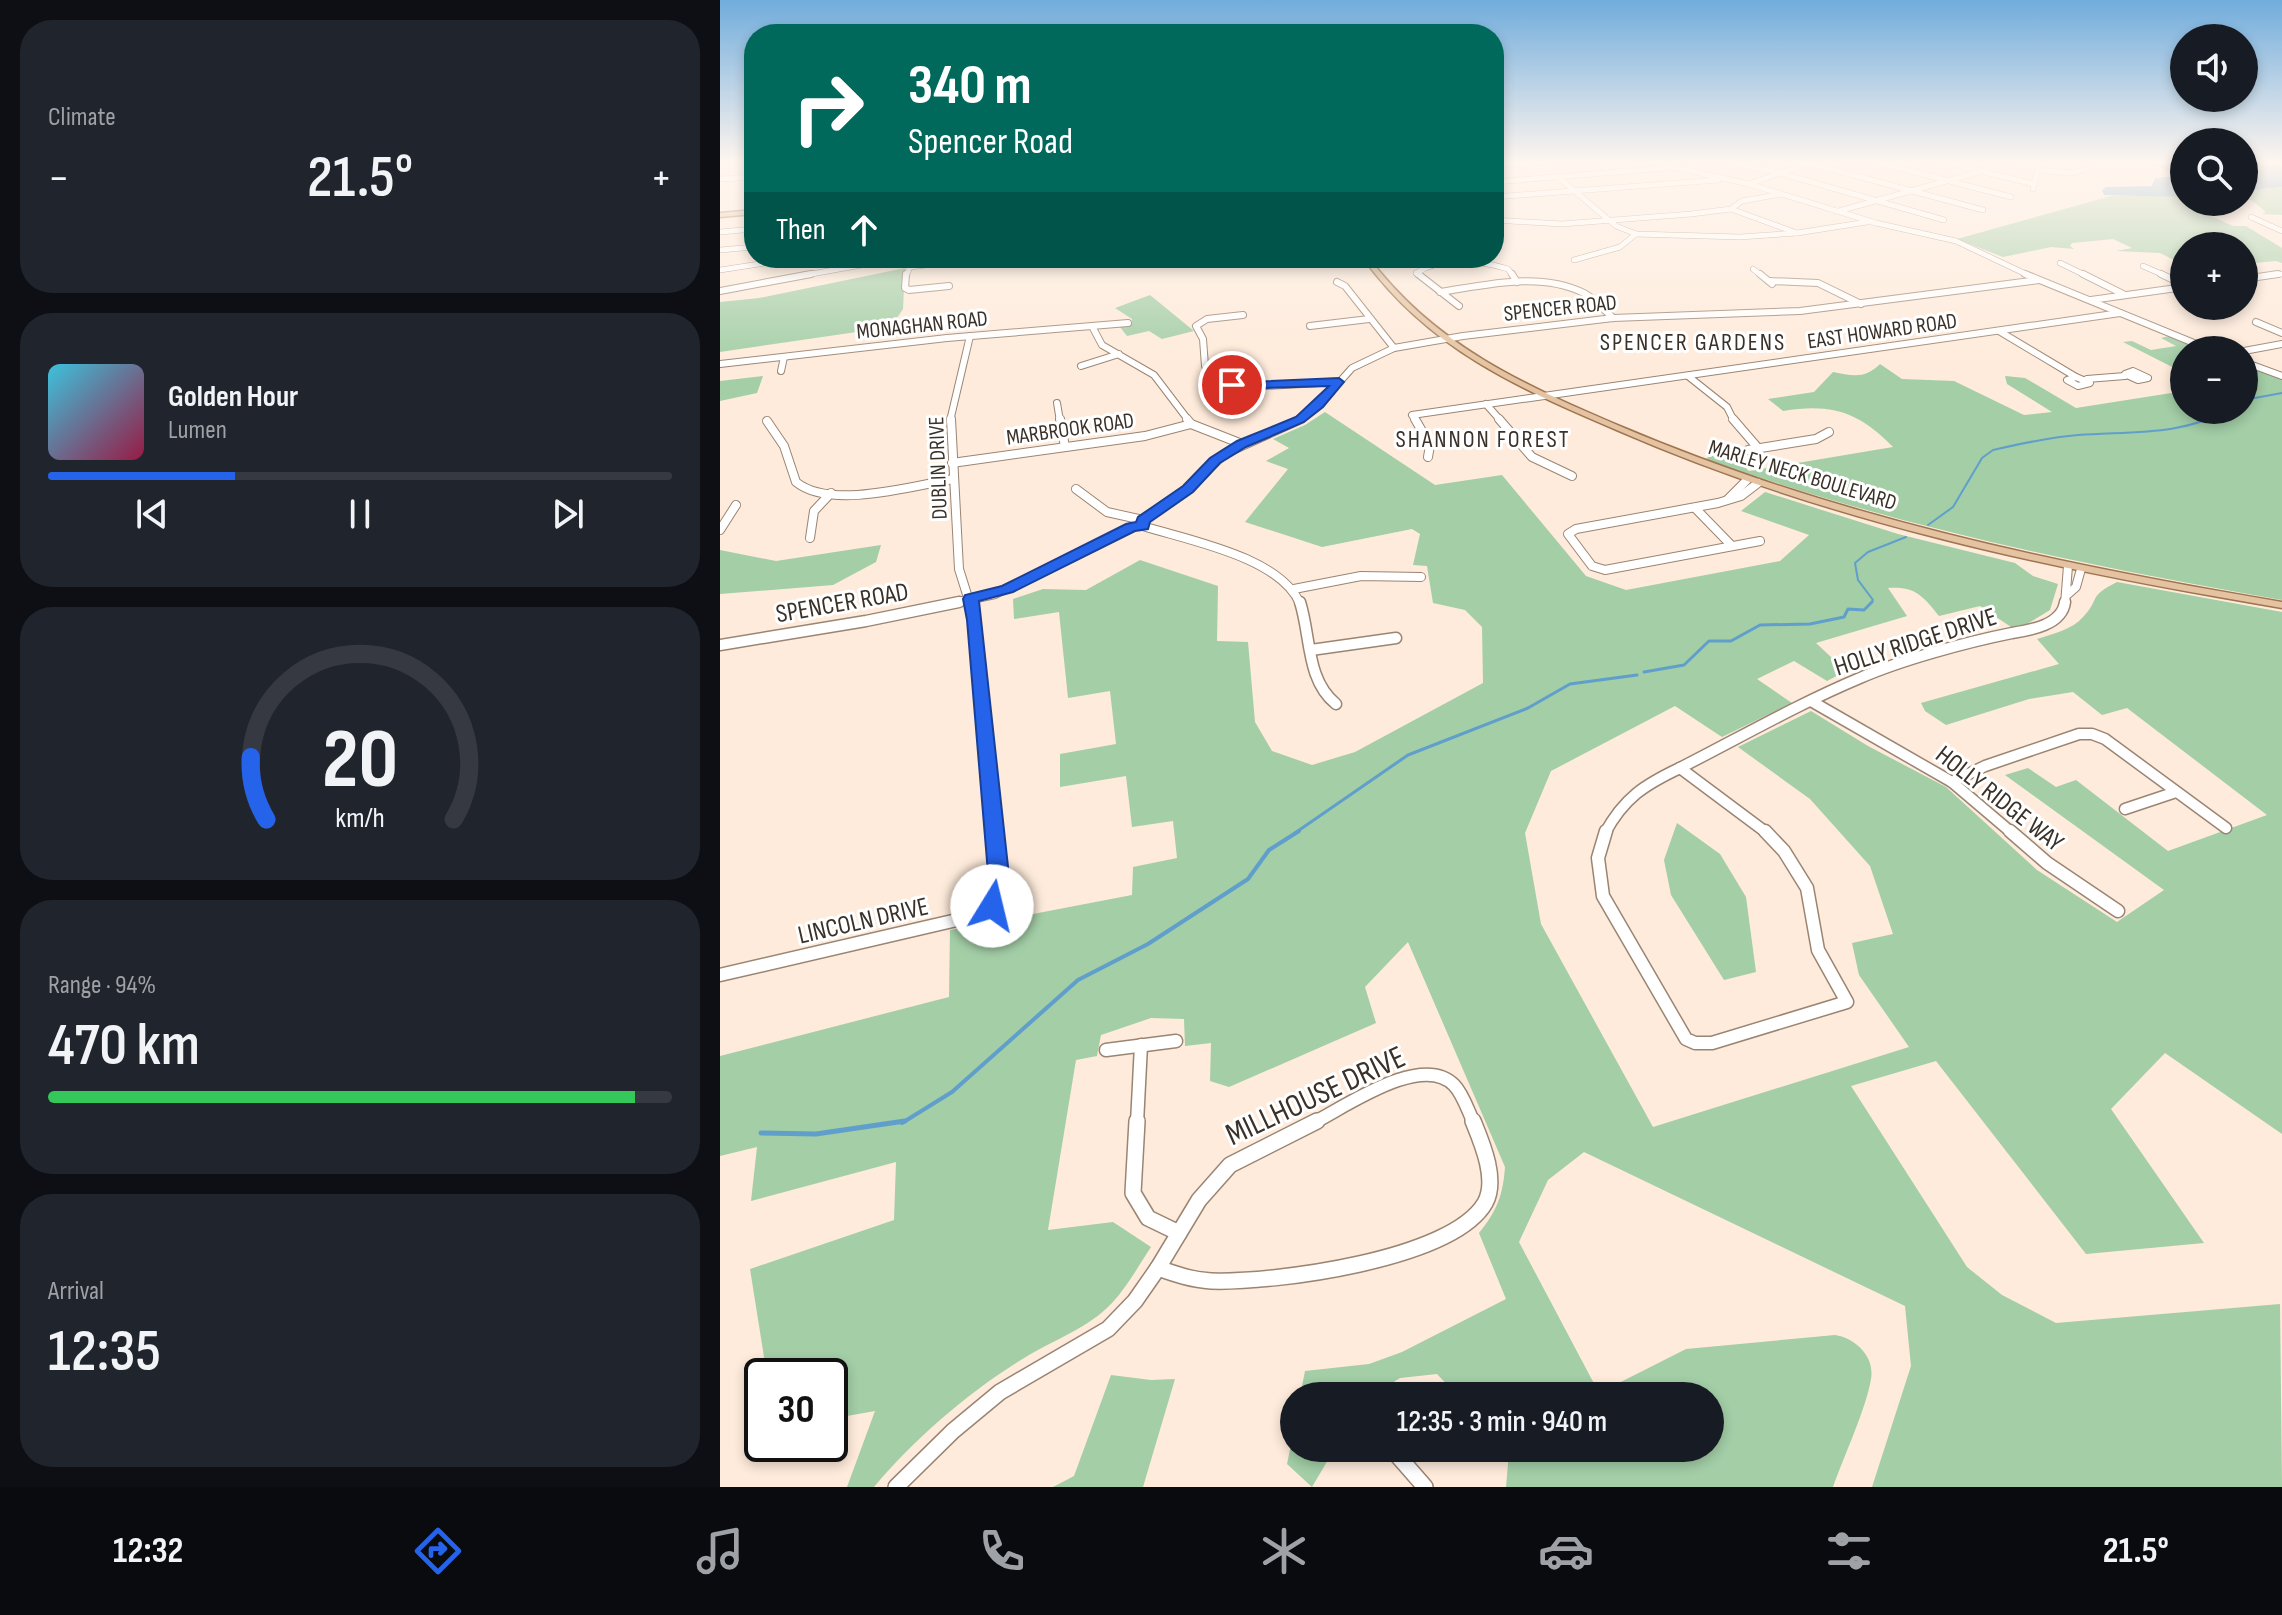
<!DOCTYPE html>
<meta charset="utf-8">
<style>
body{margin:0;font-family:"Sofia Sans Condensed",sans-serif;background:#20242c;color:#f1f3f6;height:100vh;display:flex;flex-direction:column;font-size:30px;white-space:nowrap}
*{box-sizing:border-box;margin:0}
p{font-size:26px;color:#9ea1a6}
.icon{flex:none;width:44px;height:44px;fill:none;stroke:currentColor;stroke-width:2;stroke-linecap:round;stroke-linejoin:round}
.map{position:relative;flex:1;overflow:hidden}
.panel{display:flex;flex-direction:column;gap:20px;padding:20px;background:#0d0f14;width:720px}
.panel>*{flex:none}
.top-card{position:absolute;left:24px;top:24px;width:760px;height:244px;border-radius:32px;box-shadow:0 4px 12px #0003;background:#00695c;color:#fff;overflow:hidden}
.fabs{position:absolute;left:1450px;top:24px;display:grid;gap:16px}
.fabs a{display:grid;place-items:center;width:88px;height:88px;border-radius:50%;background:#171b24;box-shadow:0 4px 12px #0003;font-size:40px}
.speed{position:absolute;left:24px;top:1358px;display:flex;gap:16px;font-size:40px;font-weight:700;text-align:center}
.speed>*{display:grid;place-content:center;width:104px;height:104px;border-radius:50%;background:#171b24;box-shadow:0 4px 12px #0003;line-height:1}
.speed .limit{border:4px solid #111;border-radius:12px;background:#fff;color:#111}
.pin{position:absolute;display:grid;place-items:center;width:68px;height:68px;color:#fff;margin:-34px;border:4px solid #fff;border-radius:50%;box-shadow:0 2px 8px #0007}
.me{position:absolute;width:88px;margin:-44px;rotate:9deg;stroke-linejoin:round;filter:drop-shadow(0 0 6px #0008)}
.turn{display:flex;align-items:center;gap:28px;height:168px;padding:0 32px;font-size:36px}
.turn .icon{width:104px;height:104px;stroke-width:2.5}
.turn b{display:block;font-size:56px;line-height:68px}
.then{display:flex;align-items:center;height:76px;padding:0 32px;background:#0003;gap:16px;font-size:30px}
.big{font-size:60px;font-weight:600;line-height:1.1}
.panel .widget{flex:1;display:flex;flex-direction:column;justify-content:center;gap:12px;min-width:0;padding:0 28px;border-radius:32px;background:#20242c}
.panel .dial{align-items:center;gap:0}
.dial svg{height:208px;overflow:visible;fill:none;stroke:#363941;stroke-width:7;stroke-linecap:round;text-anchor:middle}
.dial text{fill:#f1f3f6;stroke:none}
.song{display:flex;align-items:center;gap:24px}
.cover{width:96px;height:96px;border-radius:12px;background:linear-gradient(135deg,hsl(190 70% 55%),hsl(340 70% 35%))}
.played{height:8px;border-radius:4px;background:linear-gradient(90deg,#2563eb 30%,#363941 30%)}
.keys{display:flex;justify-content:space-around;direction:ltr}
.heat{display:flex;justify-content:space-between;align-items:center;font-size:44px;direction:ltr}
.charge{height:12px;border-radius:6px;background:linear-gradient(90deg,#34c759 94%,#363941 0)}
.trip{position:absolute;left:560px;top:1382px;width:444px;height:80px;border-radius:40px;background:#171b24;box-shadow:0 4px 12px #0003;font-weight:600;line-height:80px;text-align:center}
.dock{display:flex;height:128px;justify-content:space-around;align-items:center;background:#090b0e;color:#9ea1a6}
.dock .icon{width:56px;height:56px}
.dock .active{color:#2563eb}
.dock b{font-size:36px;color:#f1f3f6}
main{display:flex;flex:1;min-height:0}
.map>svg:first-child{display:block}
.green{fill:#a3cea6}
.water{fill:#609fcb}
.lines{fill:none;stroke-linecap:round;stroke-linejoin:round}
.stream-far3{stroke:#609fcb;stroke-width:2}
.stream-far2{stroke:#609fcb;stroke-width:3}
.stream-far1{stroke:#609fcb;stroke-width:4}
.stream{stroke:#609fcb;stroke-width:5}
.minor-far5-casing{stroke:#9a8573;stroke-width:6}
.minor-far4-casing{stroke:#9a8573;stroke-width:8}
.minor-far3-casing{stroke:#9a8573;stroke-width:10}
.minor-far2-casing{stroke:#9a8573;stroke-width:13}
.minor-far1-casing{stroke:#9a8573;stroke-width:15}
.minor-casing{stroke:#9a8573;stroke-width:18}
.major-casing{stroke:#9d764f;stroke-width:3}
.minor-far5{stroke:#fff;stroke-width:5}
.minor-far4{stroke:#fff;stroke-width:6}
.minor-far3{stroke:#fff;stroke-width:8}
.minor-far2{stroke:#fff;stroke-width:10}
.minor-far1{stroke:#fff;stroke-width:12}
.minor{stroke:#fff;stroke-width:15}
.major{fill:#e5c3a2;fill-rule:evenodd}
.route{fill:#2563eb;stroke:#184099;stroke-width:2}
.labels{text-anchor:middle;stroke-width:6;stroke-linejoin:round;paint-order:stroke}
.far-street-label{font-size:22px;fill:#3a3129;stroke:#fff}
.far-neighbourhood-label{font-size:24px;letter-spacing:2px;fill:#3a3129;stroke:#fff}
.street-label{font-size:26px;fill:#3a3129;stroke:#fff}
.near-street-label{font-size:32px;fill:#3a3129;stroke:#fff}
</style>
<main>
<section class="panel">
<div class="widget"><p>Climate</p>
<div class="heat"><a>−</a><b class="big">21.5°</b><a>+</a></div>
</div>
<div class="widget">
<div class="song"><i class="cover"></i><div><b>Golden Hour</b><p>Lumen</p></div></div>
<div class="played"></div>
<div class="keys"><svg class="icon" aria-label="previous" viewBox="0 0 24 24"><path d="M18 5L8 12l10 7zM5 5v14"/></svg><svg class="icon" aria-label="pause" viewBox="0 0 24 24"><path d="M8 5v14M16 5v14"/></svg><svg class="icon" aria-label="next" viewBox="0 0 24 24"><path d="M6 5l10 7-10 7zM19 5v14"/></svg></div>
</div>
<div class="widget dial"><svg viewBox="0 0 100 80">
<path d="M14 69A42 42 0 1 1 86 69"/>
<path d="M14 69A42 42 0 0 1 8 45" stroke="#2563eb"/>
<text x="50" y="56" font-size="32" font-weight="700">20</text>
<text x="50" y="72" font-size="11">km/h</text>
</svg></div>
<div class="widget"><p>Range · 94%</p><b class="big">470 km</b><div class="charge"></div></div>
<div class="widget"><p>Arrival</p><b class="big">12:35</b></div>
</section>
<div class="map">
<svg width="1562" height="1487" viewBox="0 0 1562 1487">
<rect width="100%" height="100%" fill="#feebdb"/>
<g class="green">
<polygon points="1562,187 1562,215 1542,214 1546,212 1531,200 1524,200 1524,191"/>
<polygon points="1424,195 1464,197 1464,202 1521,202 1505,207 1508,210 1492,210 1489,215 1513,226 1526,226 1562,248 1562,263 1556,261 1524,264 1524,246 1464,246 1464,265 1440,253 1396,251 1412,248 1393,239 1352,243 1350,246 1354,249 1331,247 1283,257 1237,239 1391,196"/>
<polygon points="185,268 183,309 171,327 0,352 0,302 39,298"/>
<polygon points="430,295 474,331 442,339 429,331 407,336 400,327 412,324 412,319 395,308"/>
<polygon points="1449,336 1484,350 1464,350 1464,373 1403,342 1412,341 1431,350 1456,346 1441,338"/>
<path d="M 1160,364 L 1182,379 L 1234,381 L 1304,415 L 1332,412 L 1287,384 L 1285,376 L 1305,378 L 1356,408 L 1464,391 L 1464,410 L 1524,410 L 1524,364 L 1562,379 L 1562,600 C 1368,566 1172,526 986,459 L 992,454 L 1011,455 L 1029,471 L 1173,447 C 1139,412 1112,403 1063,411 L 1048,399 L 1094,392 L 1113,372 C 1133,376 1145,379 1160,364 Z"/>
<polygon points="43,376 37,393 0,401 0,381"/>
<path d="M 605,412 L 715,485 L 782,475 L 866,576 L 906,590 L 1060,561 L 1089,535 L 1021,511 L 1045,492 L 1178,534 L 1295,563 L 1313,576 L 1338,584 L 1330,610 L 1307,624 L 1291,627 L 1260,606 L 1219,616 C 1203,596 1195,586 1168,588 L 1187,616 L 1096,643 L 1126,671 L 1107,681 L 1074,661 L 1037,679 L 1072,703 L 1002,737 L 955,706 L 831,771 L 805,833 L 821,924 L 933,1127 L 1189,1047 L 1139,975 L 1132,943 L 1173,934 L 1150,866 L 1090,799 L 1018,747 L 1091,711 L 1148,746 L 1226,787 L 1317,870 L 1397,922 L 1444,890 L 1285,775 L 1308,768 L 1336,787 L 1356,780 L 1448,851 L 1547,815 L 1407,708 L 1382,715 L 1353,692 L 1309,699 L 1226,725 L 1205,711 L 1201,703 L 1339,664 L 1317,639 C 1332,634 1352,630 1363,617 C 1381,598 1367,597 1397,582 L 1562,612 L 1562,1134 L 1445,1053 L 1391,1109 L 1484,1243 L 1366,1254 L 1216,1061 L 1131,1086 L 1247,1267 L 1282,1295 L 1336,1323 L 1560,1304 L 1562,1487 L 1152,1487 L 1191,1366 L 1185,1306 L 864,1152 L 828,1180 L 799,1242 L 879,1393 L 966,1349 L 1115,1335 C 1135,1338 1155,1356 1151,1379 C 1146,1409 1124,1456 1113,1487 L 786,1487 L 789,1452 L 786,1448 L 990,1448 L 990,1396 L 738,1396 L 717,1374 L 680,1378 L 652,1396 L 580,1396 L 585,1371 L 649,1364 L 682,1352 L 786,1299 L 759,1233 C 777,1211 783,1195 785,1167 L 688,942 L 645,987 L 656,1023 L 509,1087 L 490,1081 L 491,1043 L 465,1046 L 464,1019 L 431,1018 L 381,1035 L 377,1056 L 356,1060 L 328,1230 L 393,1222 L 431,1247 C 419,1265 407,1287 392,1303 C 368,1328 338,1338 309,1355 C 252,1389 197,1436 154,1487 L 127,1487 L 155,1411 L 110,1419 L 110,1376 L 47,1376 L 30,1269 L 174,1220 L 176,1162 L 31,1201 L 37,1147 L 0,1156 L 0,1056 L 229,997 L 230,930 L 412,895 L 413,867 L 457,858 L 453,821 L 412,827 L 406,776 L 340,787 L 340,754 L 396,744 L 390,691 L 348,698 L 339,612 L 294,619 L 293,599 L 323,589 L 366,590 L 420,560 L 498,586 L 497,641 L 528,642 L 535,722 L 552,751 L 592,765 L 635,752 L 763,683 L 762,627 L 745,610 L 713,603 L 707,566 L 693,565 L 700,534 L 692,529 L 602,547 L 525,522 L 568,469 L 546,461 L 569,448 L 553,439 L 585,425 Z"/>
<polygon points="161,545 156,562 113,585 0,594 0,550 56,561"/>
<polygon points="957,823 1000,854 1026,897 1036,972 1004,980 951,895 944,860"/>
<polygon points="391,1375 431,1380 455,1379 423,1487 333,1487 354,1476"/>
<polygon points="574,1430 574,1448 615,1448 592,1487 567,1464"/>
</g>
<g class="water">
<polygon points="1419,161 1464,161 1464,197 1384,195 1382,190 1386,187 1432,186 1435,178 1455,176 1441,167"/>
<polygon points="1524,161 1562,161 1562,187 1524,191"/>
</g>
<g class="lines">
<g class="stream-far3">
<polyline points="1524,400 1562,393"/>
<path d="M 1208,525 L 1233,507 L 1262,458 L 1273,450 C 1300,444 1330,437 1358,435 C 1412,431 1460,436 1509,410"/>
<polyline points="1150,604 1153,600 1138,580 1135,563 1148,552 1186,537"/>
</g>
<g class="stream-far2">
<polyline points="924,672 964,665 989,641 1011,641 1040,625 1090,624 1124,617 1128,609 1144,610 1152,602"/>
<polyline points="575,833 688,755 808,708 850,684 917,675"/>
</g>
<polyline class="stream-far1" points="182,1123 232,1092 358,980 428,944 528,879 549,850 579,831"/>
<polyline class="stream" points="41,1133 96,1134 185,1121"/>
<g class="minor-far5-casing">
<g id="minor-far5">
<polyline points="926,161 1029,184 1156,223 1236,241 1310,276"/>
<polyline points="1004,161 1060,173 1224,220"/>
<polyline points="1081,161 1263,210"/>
<polyline points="1152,161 1291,197"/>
<polyline points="1219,161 1314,184"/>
<polyline points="774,166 841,161"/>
<polyline points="1318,170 1352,173 1366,169"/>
<polyline points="838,177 896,226 916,234 1020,237 1077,233 1147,222"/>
<polyline points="0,179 34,177"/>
<polyline points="774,182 947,168"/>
<polyline points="1029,184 1089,163"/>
<polyline points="1313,189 1320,161"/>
<polyline points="774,197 998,180"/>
<polyline points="1011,209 1077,233"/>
<polyline points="1119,211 1266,170 1268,161"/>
<polyline points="1531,217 1562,231"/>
<polyline points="774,220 842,224 971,214 1011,209 1022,201 1061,194"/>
<polyline points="0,232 34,229"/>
<polyline points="0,250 34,247"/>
<polyline points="481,258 520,258"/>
<polyline points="854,260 900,247 916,234"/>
<polyline points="1340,263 1367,276"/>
<polyline points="1423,266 1446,276"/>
<polyline points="1033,269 1042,276"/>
<polyline points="0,270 78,258"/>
<polyline points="80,276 181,258"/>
<polyline points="186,276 190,267 261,258"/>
<path d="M 701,276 L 696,273 C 724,256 758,260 788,269 L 793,276"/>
<polyline points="1543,276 1562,274"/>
</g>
</g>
<g class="minor-far4-casing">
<g id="minor-far4">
<polyline points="186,274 185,288 189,290 229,286"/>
<polyline points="698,274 739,306"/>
<polyline points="792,274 797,282"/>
<polyline points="1040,274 1052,284"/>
<polyline points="1305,274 1491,350"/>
<polyline points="1363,274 1403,294"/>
<polyline points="1441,274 1464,285"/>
<polyline points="1524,279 1558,274"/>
<polyline points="1049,281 1098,283 1141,304"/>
<polyline points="617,282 625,286 674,348"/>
<polyline points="0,291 91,274"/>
<path d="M 720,292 C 766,285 820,271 864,293 C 875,299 884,310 893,318"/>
<polyline points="1371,300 1464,287"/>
<polyline points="523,315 487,319 476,326 483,339 485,366 505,383 525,387 619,382"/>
<polyline points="1536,322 1562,333"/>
<polyline points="590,326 649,319"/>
<polyline points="373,328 382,345 434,375 469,421"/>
<polyline points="1279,331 1356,377"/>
<polyline points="1524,351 1562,344"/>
<polyline points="1524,362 1562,376"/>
<polyline points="0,364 227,338 408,323"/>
<polyline points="361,366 399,354"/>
<polyline points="61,371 64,357"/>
<polygon points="1413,371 1428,378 1418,380 1405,374"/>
<polyline points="968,376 1007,407 1014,421"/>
<polygon points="1356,377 1370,383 1358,386 1347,380"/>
<polyline points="1367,379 1405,376"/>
<polyline points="337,403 340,421"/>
<polyline points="766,404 781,421"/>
<polyline points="230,421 250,336"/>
<polyline points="577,421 599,405 632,368 674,348 743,336 893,318 1080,311 1319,280"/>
<polyline points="696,421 692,415 1400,313"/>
</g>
</g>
<g class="minor-far3-casing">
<g id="minor-far3">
<polyline points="231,419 239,569 250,604"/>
<polyline points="340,419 345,447"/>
<polyline points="467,419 471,424 522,444"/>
<polyline points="695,419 710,445 708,457"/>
<polyline points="779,419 812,457 852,476"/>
<polyline points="1013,419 1038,448"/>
<path d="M 47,421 L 64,446 L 76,482 C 110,510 193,486 233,479"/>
<polyline points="1028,450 1096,439 1109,432"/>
<polyline points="232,463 425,436 471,424"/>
<polyline points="1038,483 1021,496 998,503 856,529 848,534 872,566 885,570 1040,541"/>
<polyline points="356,489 387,512 423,520 424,525"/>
<polyline points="1008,499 1027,480"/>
<polyline points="975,508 1012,546"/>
<polyline points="423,520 468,489 504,454 581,419"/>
<path d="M 423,526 C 467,540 561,557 580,604"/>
<polyline points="0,530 16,505"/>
<polyline points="90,538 94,511 111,493"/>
<polyline points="574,589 641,576 701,577"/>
<polyline points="1348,594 1356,587 1361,569"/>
<polyline points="229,604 275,594 411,527"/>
<polyline points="1345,604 1348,566"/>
</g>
</g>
<g class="minor-far2-casing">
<g id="minor-far2">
<polyline points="249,602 255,620 274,833"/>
<path d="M 580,602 C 591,636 586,680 616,704"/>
<polyline points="0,645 146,621 239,602"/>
<polyline points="591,650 676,638"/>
<polyline points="1091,701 1232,782 1292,833"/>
<polyline points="960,768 1047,833"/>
<path d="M 960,768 C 1019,738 1078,704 1140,678 C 1181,660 1247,642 1292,633 C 1311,630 1342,625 1345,602"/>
<polyline points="1232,782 1265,766 1359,734 1372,734 1385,739 1506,828"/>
<polyline points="1405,809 1456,792"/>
<path d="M 885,833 C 904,798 924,785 960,768"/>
</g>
</g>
<g class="minor-far1-casing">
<g id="minor-far1">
<polyline points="886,831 878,858 883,896 966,1039 975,1043 992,1043 1127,1002 1098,950 1087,888 1064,851 1045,831"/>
<polyline points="1290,831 1327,863 1398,911"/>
<polyline points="0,975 254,916 272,906 279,893 274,831"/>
<polyline points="386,1050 456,1041"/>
<polyline points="417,1123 421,1045"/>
<path d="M 593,1123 C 625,1107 702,1052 734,1085 C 743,1094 748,1111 754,1123"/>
</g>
</g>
<g class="minor-casing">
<g id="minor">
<polyline points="417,1121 413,1193 428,1218 459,1233"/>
<path d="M 438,1268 C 455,1274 472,1280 491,1281 C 553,1283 732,1260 765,1203 C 778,1180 762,1143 753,1121"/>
<polyline points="438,1268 479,1200 510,1165 597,1121"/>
<polyline points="671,1448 705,1487"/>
<polyline points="176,1487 233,1431 280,1392 388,1329 415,1301 438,1268"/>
</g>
</g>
<g class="major-casing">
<g id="major">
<polygon points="34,210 34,214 0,217 0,213"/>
<path d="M 643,258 L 649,258 C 715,346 804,385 902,427 C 1114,517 1337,564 1562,602 L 1562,608 C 1335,570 1111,523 899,431 C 798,388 709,349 643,258 Z"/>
</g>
</g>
<use href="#minor-far5" class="minor-far5"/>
<use href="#minor-far4" class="minor-far4"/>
<use href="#minor-far3" class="minor-far3"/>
<use href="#minor-far2" class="minor-far2"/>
<use href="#minor-far1" class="minor-far1"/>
<use href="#minor" class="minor"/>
<use href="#major" class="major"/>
</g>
<linearGradient id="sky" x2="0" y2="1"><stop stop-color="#71acdc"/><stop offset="0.44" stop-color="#fff6ef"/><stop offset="1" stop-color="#fff6ef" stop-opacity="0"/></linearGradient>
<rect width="1562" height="369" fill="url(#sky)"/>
<polygon class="route" points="619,378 624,382 603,407 584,422 526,447 500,463 473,492 430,522 428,529 415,531 293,592 259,601 290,885 289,893 279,911 264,911 261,906 269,893 269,885 247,620 243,599 245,595 282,586 406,524 416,522 418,517 463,486 490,458 517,441 576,417 609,386 512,389 508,388 508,383"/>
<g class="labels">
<g class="far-street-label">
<text transform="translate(840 307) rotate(-6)" y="8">SPENCER ROAD</text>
<text transform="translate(202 324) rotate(-6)" y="8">MONAGHAN ROAD</text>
<text transform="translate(1162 330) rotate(-8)" y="8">EAST HOWARD ROAD</text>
<text transform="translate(350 428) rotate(-8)" y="8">MARBROOK ROAD</text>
<text transform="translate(217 468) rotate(-92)" y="8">DUBLIN DRIVE</text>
<text transform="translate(1083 474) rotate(17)" y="8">MARLEY NECK BOULEVARD</text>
</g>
<g class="far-neighbourhood-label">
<text x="973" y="350">SPENCER GARDENS</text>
<text x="763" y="447">SHANNON FOREST</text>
</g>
<g class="street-label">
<text transform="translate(122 602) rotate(-10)" y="9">SPENCER ROAD</text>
<text transform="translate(1195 641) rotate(-18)" y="9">HOLLY RIDGE DRIVE</text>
<text transform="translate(1280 798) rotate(38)" y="9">HOLLY RIDGE WAY</text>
<text transform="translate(143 920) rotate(-13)" y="9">LINCOLN DRIVE</text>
</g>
<g class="near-street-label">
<text transform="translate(595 1095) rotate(-25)" y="11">MILLHOUSE DRIVE</text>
</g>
</g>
</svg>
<div class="fabs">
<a><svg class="icon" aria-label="sound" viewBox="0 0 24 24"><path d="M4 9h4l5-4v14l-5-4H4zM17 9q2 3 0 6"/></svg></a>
<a><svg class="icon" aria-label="search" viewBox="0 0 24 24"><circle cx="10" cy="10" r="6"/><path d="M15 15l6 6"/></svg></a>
<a>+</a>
<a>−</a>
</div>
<div class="speed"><div class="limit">30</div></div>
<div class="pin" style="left:512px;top:385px;background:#d93025"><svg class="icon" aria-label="arrive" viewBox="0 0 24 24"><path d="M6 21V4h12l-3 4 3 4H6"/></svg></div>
<svg class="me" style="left:272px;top:906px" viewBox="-20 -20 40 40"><circle r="19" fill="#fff"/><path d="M0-13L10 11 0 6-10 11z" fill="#2563eb"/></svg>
<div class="trip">12:35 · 3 min · 940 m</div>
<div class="top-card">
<div class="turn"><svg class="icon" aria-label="right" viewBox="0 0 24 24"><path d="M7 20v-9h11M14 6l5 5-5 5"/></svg><div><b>340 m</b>Spencer Road</div></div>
<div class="then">Then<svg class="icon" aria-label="ahead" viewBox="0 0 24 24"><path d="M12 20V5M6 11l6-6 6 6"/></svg></div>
</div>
</div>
</main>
<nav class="dock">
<b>12:32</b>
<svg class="icon active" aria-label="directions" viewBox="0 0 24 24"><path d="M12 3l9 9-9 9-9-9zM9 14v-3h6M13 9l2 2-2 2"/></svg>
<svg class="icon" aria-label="music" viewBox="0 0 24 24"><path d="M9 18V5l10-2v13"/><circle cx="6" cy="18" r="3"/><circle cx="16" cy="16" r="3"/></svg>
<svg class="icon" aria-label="phone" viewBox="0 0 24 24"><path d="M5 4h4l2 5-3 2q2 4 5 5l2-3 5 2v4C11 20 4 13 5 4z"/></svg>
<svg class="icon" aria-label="climate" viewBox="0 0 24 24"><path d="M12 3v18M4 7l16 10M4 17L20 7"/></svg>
<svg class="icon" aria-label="car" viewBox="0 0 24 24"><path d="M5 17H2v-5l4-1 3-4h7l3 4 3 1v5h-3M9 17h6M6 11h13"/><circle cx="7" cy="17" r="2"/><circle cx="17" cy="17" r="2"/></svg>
<svg class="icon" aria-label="filters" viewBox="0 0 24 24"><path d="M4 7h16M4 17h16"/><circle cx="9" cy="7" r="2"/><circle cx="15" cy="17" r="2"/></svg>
<b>21.5°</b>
</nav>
